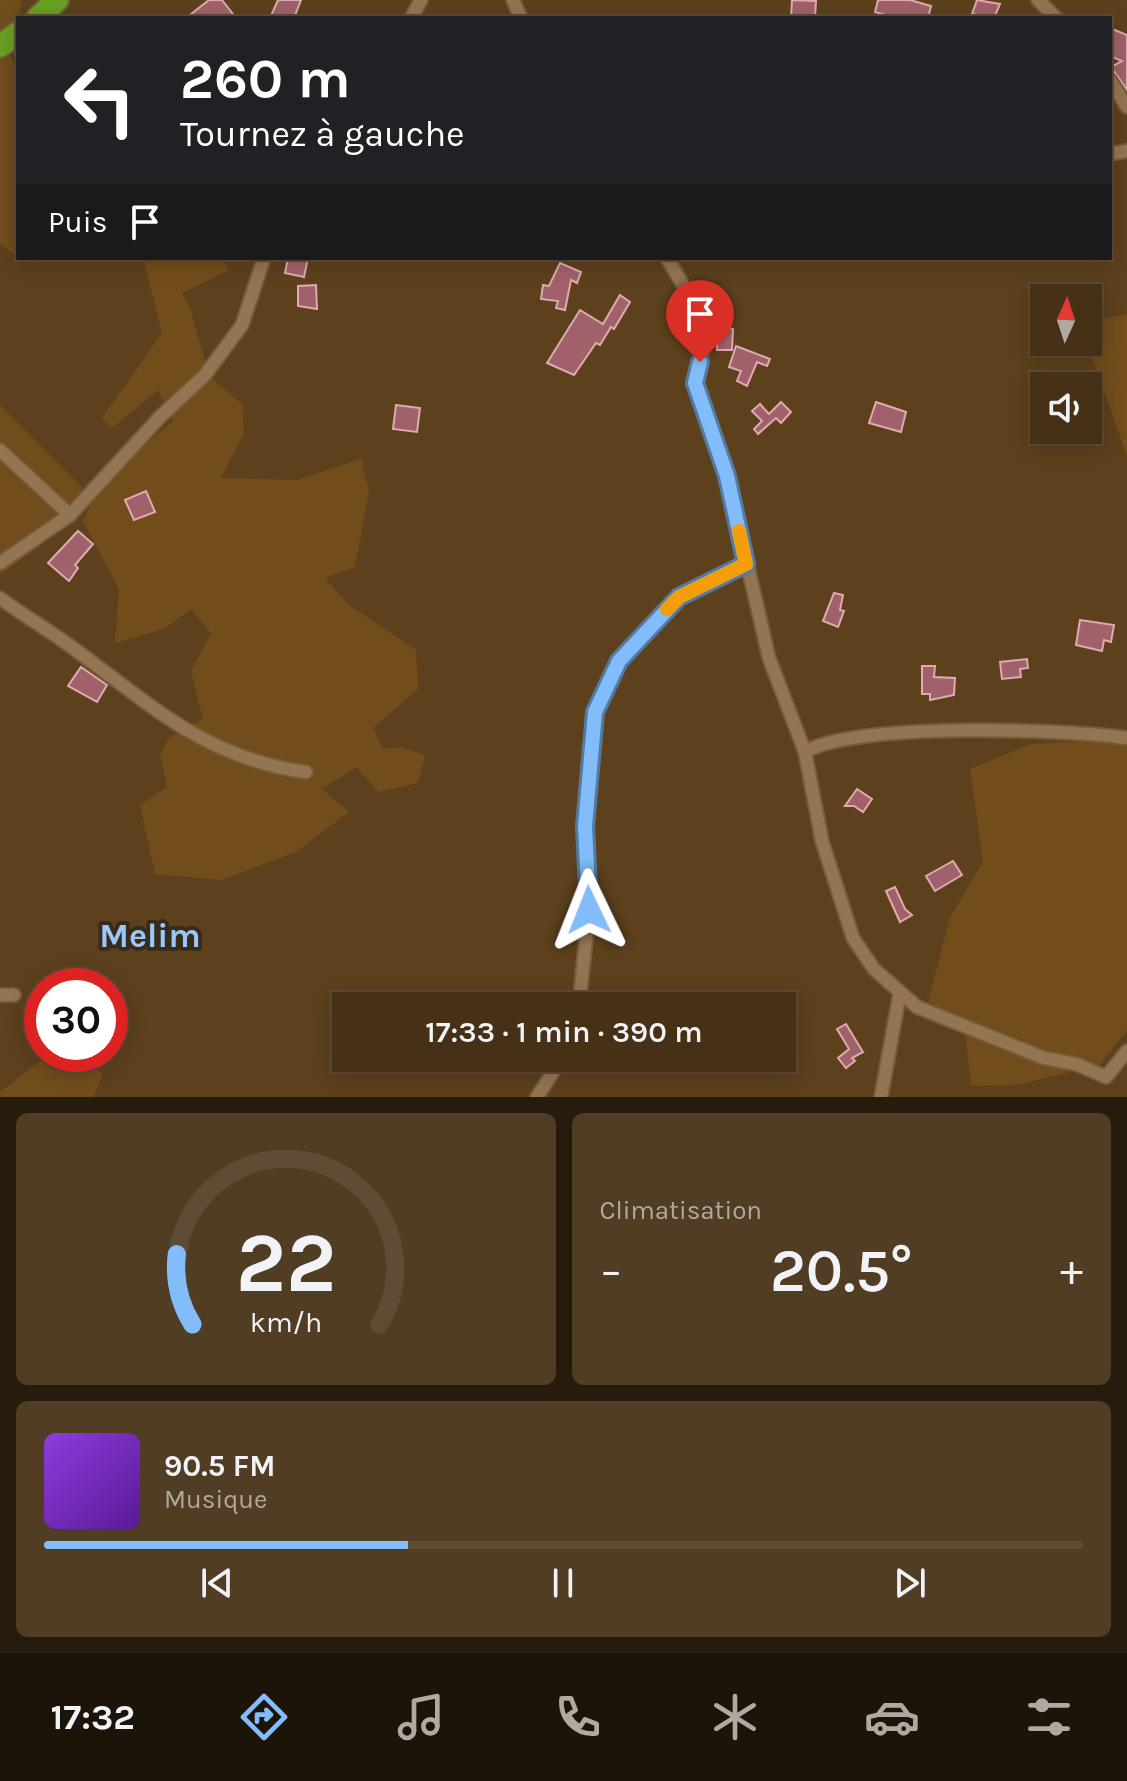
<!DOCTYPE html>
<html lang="fr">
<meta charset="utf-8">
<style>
body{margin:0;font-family:Karla,sans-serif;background:#503d23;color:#f1f3f6;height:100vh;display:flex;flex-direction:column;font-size:30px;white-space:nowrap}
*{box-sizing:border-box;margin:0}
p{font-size:26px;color:#b0a9a1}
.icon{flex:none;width:44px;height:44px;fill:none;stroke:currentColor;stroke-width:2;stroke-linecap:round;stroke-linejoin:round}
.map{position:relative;height:1097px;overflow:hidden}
.drawer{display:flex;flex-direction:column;gap:16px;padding:16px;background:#261b0c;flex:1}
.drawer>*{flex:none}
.hud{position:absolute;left:16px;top:16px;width:1096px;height:244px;border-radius:0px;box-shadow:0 4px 20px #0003,0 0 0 2px #5e4c35;background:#202124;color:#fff;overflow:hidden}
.needle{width:52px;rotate:3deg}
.buttons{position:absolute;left:1030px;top:284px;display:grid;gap:16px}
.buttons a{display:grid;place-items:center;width:72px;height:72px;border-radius:0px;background:#463116;box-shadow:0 4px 20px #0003,0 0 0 2px #5e4c35;font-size:40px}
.speed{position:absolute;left:24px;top:968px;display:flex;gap:16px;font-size:40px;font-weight:700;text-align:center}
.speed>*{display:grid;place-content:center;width:104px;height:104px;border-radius:50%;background:#463116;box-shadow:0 4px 20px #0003,0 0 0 2px #5e4c35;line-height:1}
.speed .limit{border:12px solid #d22;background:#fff;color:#111}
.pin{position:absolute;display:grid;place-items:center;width:68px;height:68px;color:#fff;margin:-82px -34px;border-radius:50% 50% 50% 0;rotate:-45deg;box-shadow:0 0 8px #0007}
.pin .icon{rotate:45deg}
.me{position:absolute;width:88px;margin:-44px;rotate:358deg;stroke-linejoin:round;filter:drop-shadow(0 0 6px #0008)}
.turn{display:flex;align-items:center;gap:28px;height:168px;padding:0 32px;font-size:36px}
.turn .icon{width:104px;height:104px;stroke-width:2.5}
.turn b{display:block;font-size:56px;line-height:68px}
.then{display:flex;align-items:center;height:76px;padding:0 32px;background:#0003;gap:16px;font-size:30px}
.big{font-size:60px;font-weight:600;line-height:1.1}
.drawer .tile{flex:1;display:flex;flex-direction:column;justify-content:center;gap:12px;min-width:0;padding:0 28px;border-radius:12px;background:#503d23}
.drawer .dial{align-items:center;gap:0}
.dial svg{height:208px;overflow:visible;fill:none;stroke:#5e4c35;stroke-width:7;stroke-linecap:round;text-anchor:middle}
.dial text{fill:#f1f3f6;stroke:none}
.song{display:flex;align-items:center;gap:24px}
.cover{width:96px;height:96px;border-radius:12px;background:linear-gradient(135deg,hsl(270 70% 55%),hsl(270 70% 35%))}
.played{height:8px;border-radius:4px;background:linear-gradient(90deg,#82bcfa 35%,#5e4c35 35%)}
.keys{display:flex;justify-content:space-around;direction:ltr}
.heat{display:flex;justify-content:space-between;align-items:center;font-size:44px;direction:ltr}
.drawer .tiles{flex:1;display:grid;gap:16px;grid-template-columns:1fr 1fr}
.tile:last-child{grid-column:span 2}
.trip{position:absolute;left:332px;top:992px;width:464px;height:80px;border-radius:0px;background:#463116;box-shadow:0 4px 20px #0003,0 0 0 2px #5e4c35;font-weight:600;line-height:80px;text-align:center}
.menu{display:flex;height:128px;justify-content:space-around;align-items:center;background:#1c1409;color:#b0a9a1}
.menu .icon{width:56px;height:56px}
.menu .selected{color:#82bcfa}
.menu b{font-size:36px;color:#f1f3f6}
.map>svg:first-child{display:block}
.green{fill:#724d1c}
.building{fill:#a1616a;stroke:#dfaab0;stroke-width:2}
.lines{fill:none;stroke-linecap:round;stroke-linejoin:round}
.street-casing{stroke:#745d3c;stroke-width:16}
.highway-casing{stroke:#745d3c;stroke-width:26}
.street{stroke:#947551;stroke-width:12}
.highway{stroke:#69a021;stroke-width:22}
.route-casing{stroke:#547aa2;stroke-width:20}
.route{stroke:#82bcfa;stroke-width:14}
.slow{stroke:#f59e0b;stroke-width:14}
.labels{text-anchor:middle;stroke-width:8;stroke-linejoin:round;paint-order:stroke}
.quarter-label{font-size:34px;font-weight:bold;fill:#9cc7f6;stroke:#372b1b}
</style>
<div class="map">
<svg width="1127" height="1097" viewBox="0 0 1127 1097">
<rect width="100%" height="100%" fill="#5d411d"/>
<g class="green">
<polygon points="0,0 22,0 10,54 18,76 18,257 0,244"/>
<polygon points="143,258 222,258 229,270 182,293 191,311 209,376 243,405 244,433 221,478 298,480 361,459 369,491 355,567 325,578 348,604 416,650 418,689 373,728 383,749 399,747 425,755 418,783 379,792 356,767 322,789 349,812 296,852 221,880 155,874 140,805 167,787 160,754 169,738 203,719 191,671 211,634 191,609 164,629 115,643 119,589 83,521 102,482 173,421 158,390 112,428 102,418 162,333"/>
<polygon points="1127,314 1127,457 1090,350 1103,319"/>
<polygon points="0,405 82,487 72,522 0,575"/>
<polygon points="1127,732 1127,1030 1095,1070 1074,1071 1017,1085 971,1086 964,1021 928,1002 950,918 983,861 970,769 1031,744 1095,741"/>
<polygon points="56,1054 82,1054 103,1075 93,1097 0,1097 0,1092 38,1063"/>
</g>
<g class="building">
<polygon points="209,0 222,0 236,18 186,18"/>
<polygon points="278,0 301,0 294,18 270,18"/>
<polygon points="792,0 816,1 815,18 791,18"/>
<polygon points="878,0 910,0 931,6 928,18 896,18 875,12"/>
<polygon points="977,0 1000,4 994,18 972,14"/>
<polygon points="1110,28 1127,35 1127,90 1111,67 1122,61 1110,56"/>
<polygon points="288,258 308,258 304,277 285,273"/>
<polygon points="560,263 581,272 577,283 571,280 565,310 556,308 558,301 541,299 543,285 549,286"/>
<polygon points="316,285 317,309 298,306 298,286"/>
<polygon points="620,295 630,302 614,329 611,327 600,345 596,343 574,375 547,363 580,310 603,324"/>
<polygon points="718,328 733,329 732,350 717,350"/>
<polygon points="736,346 770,359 767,366 757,362 747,386 737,381 741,371 729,367"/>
<polygon points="781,402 791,412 781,423 776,418 758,434 754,429 762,421 752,411 760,404 769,414"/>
<polygon points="876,402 906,412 901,432 869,423"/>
<polygon points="396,405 420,408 417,432 393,429"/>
<polygon points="146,491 155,512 134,520 125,500"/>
<polygon points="78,531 93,544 75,565 78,568 69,581 48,563"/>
<polygon points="834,593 843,595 840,610 844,611 838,627 823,621"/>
<polygon points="1080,620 1114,625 1111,642 1104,640 1102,651 1076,645"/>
<polygon points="1027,659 1028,668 1020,669 1021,677 1002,679 1000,662"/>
<polygon points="922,666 935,666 934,677 955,678 954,695 930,700 930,694 922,694"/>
<polygon points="81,667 107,685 97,702 68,686"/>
<polygon points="857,789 872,799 863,812 854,806 845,806"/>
<polygon points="953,861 962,875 935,891 926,876"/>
<polygon points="895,887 905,909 912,915 900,922 886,891"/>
<polygon points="846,1024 863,1052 852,1058 855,1061 846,1068 838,1058 849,1049 837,1029"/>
</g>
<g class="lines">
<g class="street-casing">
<g id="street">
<polyline points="513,0 521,18"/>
<polyline points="1038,0 1056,18"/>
<polyline points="411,18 421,0"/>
<polyline points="1110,80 1127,107"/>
<polyline points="1110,154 1127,151"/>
<polyline points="667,258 702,317 705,341 695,383 727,476 769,658 805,752 822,841 853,938 874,969 917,1007 1044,1058 1076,1064 1106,1077 1127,1051"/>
<polyline points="0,450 70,515"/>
<polyline points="0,563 70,515 160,417 205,375 242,325 264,258"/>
<path d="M 0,598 C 21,614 44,627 66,643 C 147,701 202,758 306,772"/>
<path d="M 805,752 C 854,722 1066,729 1127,738"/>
<polyline points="0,995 14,995"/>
<polyline points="579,1006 589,910 585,826 595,712 619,661 679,597 746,564"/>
<polyline points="537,1097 562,1058"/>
<polyline points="881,1097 900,992"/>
</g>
</g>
<g class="highway-casing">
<g id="highway">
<polyline points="38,18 57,0"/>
<polyline points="0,46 18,33"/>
</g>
</g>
<use href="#street" class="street"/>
<use href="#highway" class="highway"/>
</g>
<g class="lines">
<g class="route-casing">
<polyline id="route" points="589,910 585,826 595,712 619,661 679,597 746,564 727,476 695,383 700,362"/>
</g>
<use href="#route" class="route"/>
<polyline class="slow" points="667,609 679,597 746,564 739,531"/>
</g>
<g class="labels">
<g class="quarter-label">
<text x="150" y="947">Melim</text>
</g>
</g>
</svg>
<div class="buttons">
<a><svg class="needle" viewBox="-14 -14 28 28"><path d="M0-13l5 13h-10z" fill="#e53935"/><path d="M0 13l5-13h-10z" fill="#b0a9a1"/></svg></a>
<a><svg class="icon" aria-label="sound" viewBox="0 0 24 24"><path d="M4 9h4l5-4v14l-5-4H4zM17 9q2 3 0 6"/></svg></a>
</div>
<div class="speed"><div class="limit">30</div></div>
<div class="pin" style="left:700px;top:362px;background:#d93025"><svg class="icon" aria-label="arrive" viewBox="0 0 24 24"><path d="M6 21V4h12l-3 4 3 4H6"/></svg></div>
<svg class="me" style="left:589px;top:910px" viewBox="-20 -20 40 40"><path d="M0-17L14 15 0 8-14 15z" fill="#82bcfa" stroke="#fff" stroke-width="4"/></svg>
<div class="trip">17:33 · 1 min · 390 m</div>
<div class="hud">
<div class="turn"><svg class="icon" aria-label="left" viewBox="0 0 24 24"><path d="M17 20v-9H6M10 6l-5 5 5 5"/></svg><div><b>260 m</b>Tournez à gauche</div></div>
<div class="then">Puis<svg class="icon" aria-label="arrive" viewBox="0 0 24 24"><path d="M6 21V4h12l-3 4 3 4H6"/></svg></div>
</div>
</div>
<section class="drawer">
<div class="tiles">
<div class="tile dial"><svg viewBox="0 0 100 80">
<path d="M14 69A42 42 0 1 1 86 69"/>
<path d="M14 69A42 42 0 0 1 8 42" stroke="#82bcfa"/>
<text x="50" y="56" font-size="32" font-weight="700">22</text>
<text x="50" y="72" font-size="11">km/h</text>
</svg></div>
<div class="tile"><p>Climatisation</p>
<div class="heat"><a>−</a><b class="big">20.5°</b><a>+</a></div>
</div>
<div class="tile">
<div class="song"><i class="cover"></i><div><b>90.5 FM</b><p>Musique</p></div></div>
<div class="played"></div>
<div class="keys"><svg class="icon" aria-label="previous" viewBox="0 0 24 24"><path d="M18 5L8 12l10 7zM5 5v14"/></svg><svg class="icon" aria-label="pause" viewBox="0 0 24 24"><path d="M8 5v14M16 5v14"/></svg><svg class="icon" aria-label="next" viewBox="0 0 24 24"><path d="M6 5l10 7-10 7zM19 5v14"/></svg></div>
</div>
</div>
</section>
<nav class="menu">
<b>17:32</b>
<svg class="icon selected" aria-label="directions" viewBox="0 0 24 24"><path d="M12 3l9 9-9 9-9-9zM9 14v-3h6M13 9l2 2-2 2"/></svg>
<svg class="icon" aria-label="music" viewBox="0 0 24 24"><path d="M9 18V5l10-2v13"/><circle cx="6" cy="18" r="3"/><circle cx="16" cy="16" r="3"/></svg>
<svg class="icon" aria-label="phone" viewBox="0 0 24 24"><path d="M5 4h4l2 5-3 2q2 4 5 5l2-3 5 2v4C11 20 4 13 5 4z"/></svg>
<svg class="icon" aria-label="climate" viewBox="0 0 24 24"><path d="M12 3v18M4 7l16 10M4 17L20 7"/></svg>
<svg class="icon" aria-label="car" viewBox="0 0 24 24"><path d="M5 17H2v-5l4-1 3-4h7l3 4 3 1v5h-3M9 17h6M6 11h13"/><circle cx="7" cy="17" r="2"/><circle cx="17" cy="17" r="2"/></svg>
<svg class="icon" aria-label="filters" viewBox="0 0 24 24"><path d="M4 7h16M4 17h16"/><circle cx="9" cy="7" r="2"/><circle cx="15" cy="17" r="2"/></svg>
</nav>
